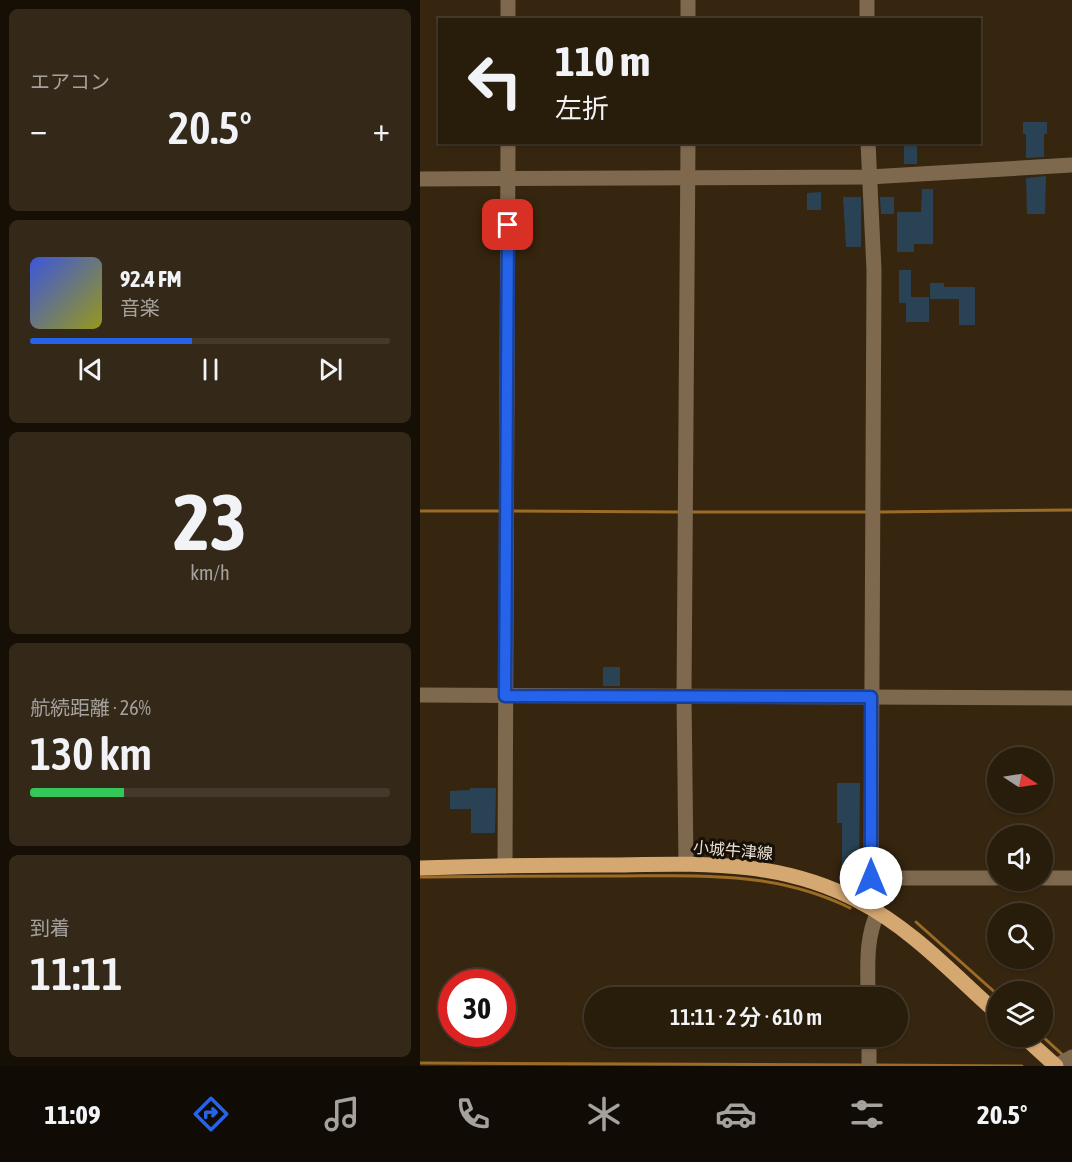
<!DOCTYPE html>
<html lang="ja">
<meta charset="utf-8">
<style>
body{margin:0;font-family:"Asap Condensed","Noto Sans JP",sans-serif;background:#342919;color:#f1f3f6;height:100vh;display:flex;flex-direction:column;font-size:22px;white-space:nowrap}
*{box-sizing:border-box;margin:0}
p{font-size:20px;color:#a5a19d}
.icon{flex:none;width:33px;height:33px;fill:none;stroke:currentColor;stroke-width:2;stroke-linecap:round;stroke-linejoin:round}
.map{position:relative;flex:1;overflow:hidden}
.details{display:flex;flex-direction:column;gap:9px;padding:9px;background:#160f06;width:420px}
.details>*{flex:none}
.top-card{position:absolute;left:18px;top:18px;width:543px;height:126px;border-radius:0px;box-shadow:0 2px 4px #0004,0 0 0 2px #443a2c;background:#281c0b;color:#f1f3f6;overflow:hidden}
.needle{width:39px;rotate:102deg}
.tools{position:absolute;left:567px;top:747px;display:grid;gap:12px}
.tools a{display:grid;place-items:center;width:66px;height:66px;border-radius:50%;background:#281c0b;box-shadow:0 2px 4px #0004,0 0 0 2px #443a2c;font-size:30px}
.speed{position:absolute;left:18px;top:969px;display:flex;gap:12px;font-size:30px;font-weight:700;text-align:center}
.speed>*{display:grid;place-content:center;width:78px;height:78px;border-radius:50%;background:#281c0b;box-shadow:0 2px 4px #0004,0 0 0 2px #443a2c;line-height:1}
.speed .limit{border:9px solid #d22;background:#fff;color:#111}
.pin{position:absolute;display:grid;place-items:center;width:51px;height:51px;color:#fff;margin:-26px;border-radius:12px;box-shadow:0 3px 9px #0006}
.me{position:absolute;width:66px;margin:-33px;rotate:0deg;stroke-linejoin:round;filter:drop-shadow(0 0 4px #0008)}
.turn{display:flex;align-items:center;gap:21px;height:126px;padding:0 18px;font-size:27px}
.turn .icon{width:78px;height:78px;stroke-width:2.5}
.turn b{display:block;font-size:42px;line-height:51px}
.big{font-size:45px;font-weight:600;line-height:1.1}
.details .tile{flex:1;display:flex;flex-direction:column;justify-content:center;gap:9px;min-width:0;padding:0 21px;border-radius:9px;background:#342919}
.details .dial{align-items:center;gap:0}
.dial b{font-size:78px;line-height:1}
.song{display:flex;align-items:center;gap:18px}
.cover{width:72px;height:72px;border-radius:9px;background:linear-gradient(135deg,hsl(230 70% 55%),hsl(60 70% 35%))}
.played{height:6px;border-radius:3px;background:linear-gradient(90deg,#2563eb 45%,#443a2c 45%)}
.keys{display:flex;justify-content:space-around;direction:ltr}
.heat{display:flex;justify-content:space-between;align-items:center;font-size:33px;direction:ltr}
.charge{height:9px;border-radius:4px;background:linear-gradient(90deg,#34c759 26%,#443a2c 0)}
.trip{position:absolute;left:164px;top:987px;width:324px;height:60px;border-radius:30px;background:#281c0b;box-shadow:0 2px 4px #0004,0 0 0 2px #443a2c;font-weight:600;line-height:60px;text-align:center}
.tabs{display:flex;height:96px;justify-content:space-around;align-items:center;background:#100b04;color:#a5a19d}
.tabs .icon{width:42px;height:42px}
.tabs .active{color:#2563eb}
.tabs b{font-size:27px;color:#f1f3f6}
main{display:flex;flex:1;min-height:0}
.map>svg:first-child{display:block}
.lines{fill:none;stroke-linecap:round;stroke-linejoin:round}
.stream{stroke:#9c6b26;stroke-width:3}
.building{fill:#2a4354}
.minor{stroke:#7e694f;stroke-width:15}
.major{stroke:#d5a872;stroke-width:15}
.route-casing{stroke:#184099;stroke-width:15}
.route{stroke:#2563eb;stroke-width:10}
.labels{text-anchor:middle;stroke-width:6;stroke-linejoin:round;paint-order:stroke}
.street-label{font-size:16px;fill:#ebe0d3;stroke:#171007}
</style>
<main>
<section class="details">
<div class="tile"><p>エアコン</p>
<div class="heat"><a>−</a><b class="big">20.5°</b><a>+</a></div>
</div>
<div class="tile">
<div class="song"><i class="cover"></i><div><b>92.4 FM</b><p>音楽</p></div></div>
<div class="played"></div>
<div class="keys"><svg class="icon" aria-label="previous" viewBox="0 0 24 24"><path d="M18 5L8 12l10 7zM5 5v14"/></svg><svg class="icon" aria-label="pause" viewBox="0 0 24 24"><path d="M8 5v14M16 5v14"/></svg><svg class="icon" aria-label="next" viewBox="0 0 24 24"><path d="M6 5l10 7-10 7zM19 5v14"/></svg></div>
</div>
<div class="tile dial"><b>23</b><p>km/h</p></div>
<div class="tile"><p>航続距離 · 26%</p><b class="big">130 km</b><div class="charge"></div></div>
<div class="tile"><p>到着</p><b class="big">11:11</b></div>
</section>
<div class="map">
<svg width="652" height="1066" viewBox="0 0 652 1066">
<rect width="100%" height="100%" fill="#36250f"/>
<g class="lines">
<g class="stream">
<polyline points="0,511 82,511"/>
<polyline points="92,511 261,512"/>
<polyline points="270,512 445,512"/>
<polyline points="459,512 652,510"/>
<path d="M 0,877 C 64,876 128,876 192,876 C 276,876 353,870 430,908"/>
<polyline points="496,922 578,995"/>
<polyline points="622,1036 644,1056"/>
<polyline points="0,1063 442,1065"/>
<polyline points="456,1065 602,1066"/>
</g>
</g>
<g class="building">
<polygon points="603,122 627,122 627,134 624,134 624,157 606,158 606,134 603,134"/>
<rect x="484" y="143" width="13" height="21"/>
<polygon points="626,176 625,214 607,214 606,178"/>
<polygon points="502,189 513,189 513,244 494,244 494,252 477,252 477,212 501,212"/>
<polygon points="401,192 401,210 387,210 387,193"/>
<polygon points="423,197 441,197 441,247 426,247"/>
<polygon points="460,197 474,197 474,214 461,214"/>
<polygon points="479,270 491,270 491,297 509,297 509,322 486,322 486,303 479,303"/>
<polygon points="510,283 524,283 524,287 555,287 555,325 539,325 539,299 510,299"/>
<rect x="183" y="667" width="17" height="19"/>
<polygon points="417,783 440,783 439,867 422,867 422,823 417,823"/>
<polygon points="50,788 76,788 75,833 51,833 51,809 30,809 30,791 50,790"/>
</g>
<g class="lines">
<g class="minor">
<polyline points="88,0 88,20"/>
<polyline points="268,20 268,0"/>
<polyline points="447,20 447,0"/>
<polyline points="0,179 449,177 652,165"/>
<polyline points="0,695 652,698"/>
<polyline points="266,864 264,696 268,142"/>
<polyline points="85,866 88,142"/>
<polyline points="451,878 578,878"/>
<polyline points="622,878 652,878"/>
<polyline points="442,903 449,889 451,878 454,270 448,142"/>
<path d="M 448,998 C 448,968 445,939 458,912"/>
<polyline points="449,1036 449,1066"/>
<polyline points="636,1066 652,1057"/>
</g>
<g class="major">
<path d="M 0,868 C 62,866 125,865 187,865 C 276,864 359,858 440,902 C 492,929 534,975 578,1014"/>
<polyline points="603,1036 636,1066"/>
</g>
</g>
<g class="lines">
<g class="route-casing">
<polyline id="route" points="88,225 85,696 451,697 451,878"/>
</g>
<use href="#route" class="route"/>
</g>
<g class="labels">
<g class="street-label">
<text transform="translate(313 850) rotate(5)" y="6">小城牛津線</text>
</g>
</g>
</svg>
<div class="tools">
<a><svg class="needle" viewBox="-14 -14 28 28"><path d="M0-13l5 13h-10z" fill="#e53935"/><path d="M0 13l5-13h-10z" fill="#a5a19d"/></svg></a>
<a><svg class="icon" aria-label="sound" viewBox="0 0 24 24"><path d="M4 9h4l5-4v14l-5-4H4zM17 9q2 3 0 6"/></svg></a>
<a><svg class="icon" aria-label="search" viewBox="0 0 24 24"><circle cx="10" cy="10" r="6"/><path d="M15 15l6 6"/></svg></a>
<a><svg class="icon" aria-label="layers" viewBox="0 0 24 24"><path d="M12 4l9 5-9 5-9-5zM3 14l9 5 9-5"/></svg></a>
</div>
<div class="speed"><div class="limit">30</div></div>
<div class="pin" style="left:88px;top:225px;background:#d93025"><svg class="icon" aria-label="arrive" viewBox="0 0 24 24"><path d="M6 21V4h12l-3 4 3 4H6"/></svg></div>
<svg class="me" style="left:451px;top:878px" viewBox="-20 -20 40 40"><circle r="19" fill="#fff"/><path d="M0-13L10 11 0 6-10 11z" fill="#2563eb"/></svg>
<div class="trip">11:11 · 2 分 · 610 m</div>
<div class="top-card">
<div class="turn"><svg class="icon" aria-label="left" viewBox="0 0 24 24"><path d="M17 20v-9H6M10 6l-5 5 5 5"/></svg><div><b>110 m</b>左折</div></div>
</div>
</div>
</main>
<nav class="tabs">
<b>11:09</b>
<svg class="icon active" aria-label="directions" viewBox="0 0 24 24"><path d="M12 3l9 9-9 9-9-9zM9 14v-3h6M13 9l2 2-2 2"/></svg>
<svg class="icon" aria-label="music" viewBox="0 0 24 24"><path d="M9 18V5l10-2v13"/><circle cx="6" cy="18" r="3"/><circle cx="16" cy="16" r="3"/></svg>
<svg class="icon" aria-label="phone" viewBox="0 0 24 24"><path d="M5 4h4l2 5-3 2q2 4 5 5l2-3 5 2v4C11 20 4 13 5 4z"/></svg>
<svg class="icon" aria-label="climate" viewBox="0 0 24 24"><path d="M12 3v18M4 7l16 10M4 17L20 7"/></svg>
<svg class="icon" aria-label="car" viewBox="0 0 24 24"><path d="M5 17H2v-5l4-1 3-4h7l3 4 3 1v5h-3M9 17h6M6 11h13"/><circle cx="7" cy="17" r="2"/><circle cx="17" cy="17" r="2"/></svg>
<svg class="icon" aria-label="filters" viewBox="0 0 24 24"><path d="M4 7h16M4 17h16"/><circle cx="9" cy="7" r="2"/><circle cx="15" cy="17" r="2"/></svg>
<b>20.5°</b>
</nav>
